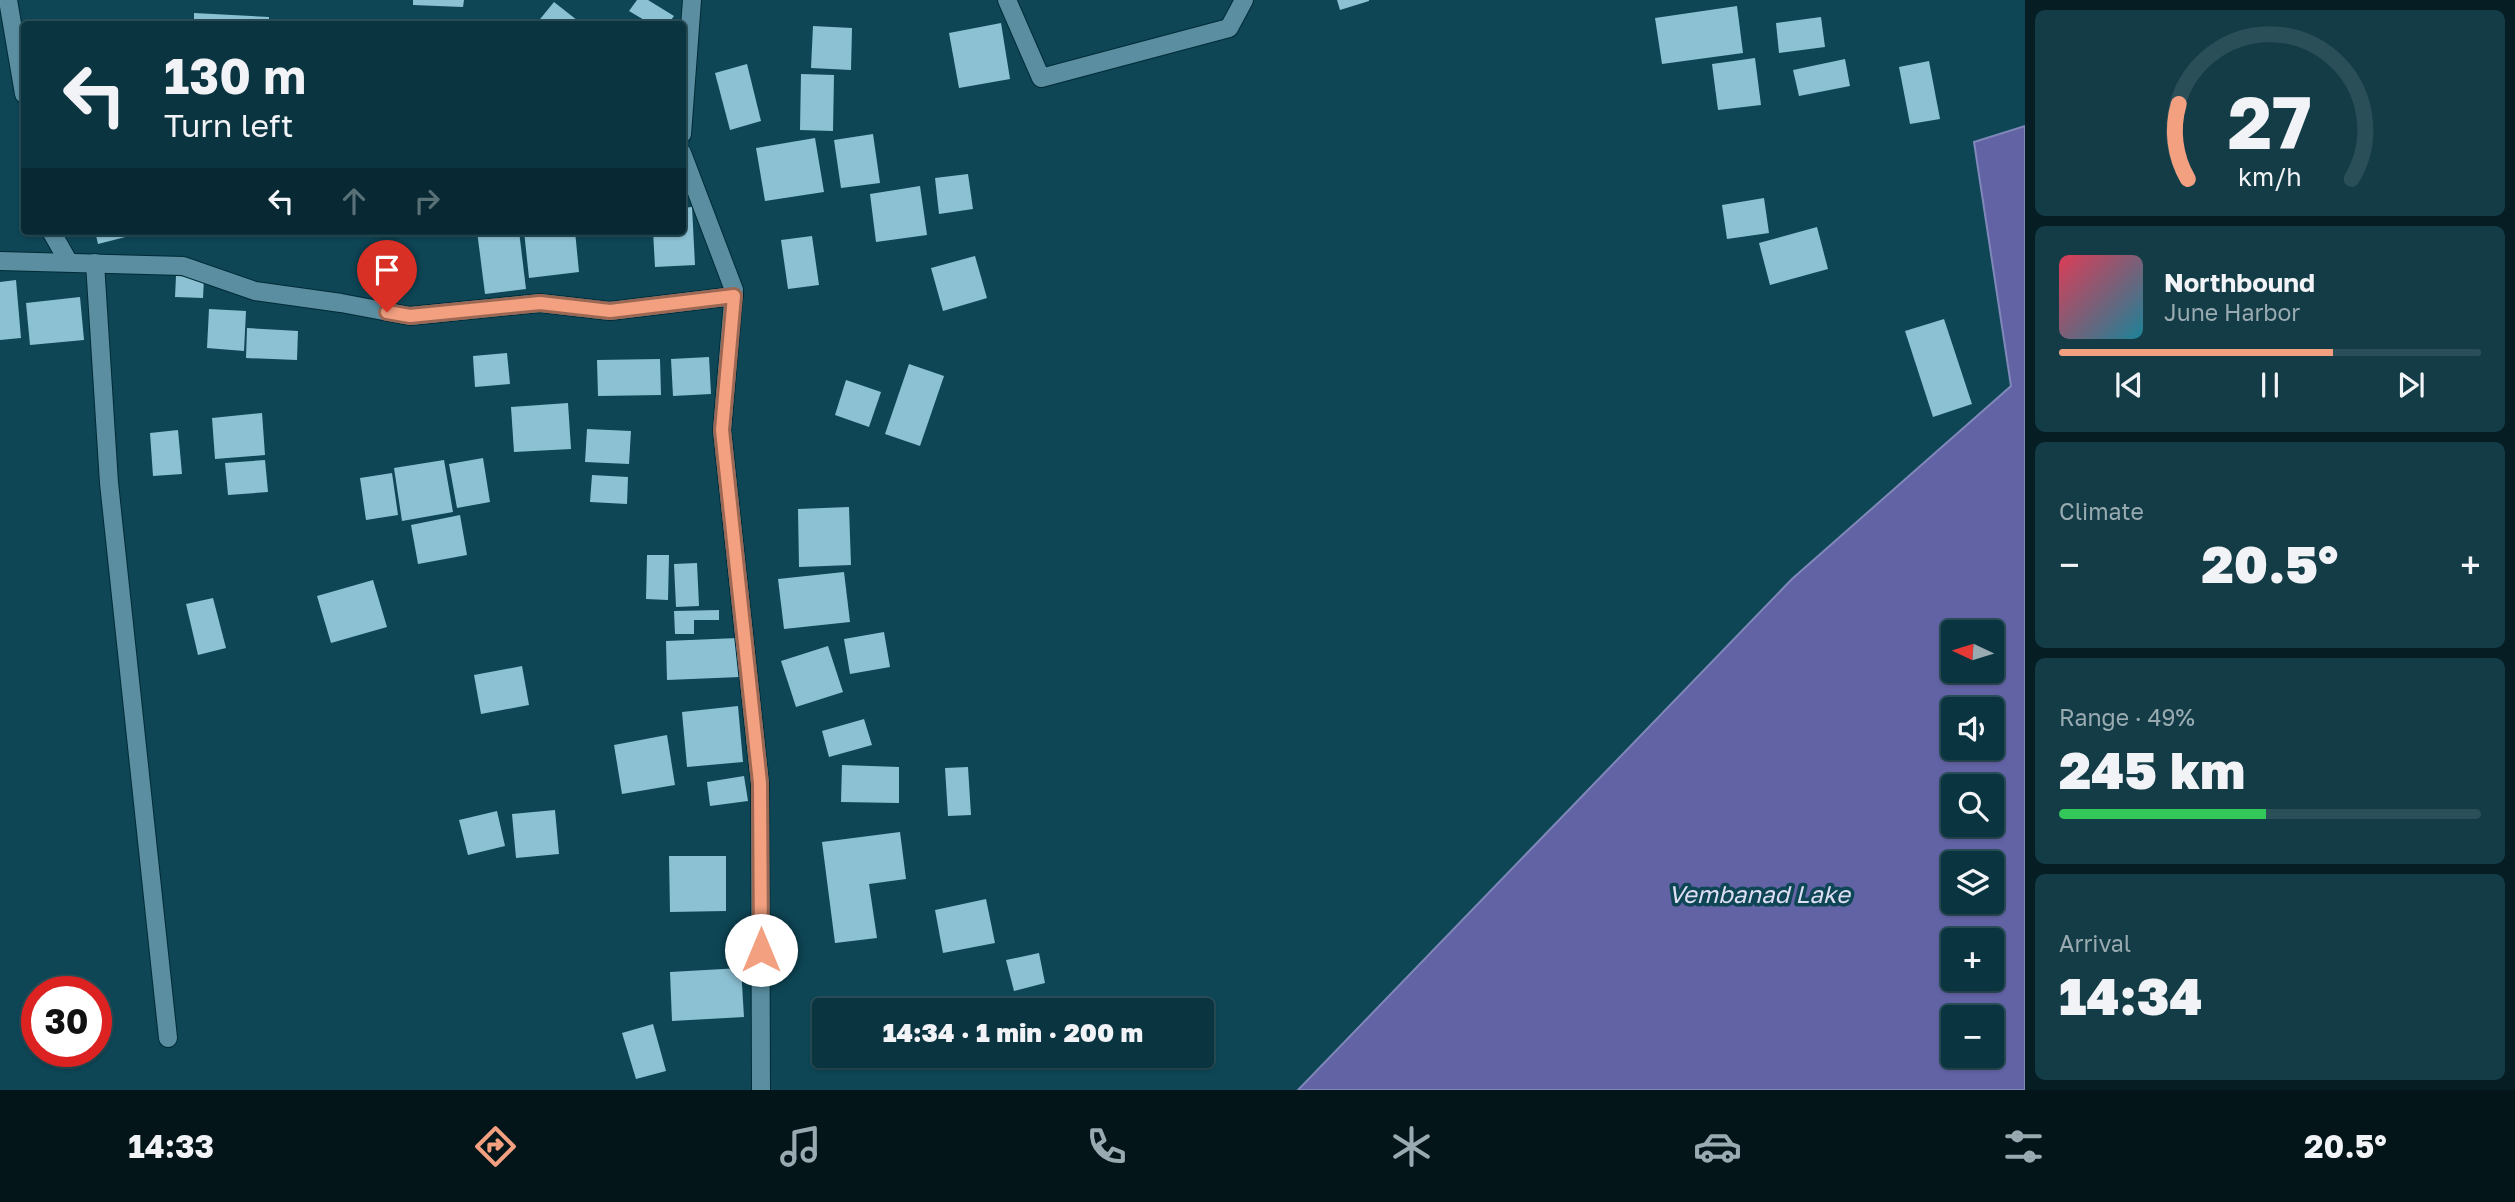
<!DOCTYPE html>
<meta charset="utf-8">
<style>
body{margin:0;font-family:"Golos Text",sans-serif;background:#133c47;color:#f1f3f6;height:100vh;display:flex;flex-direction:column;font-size:26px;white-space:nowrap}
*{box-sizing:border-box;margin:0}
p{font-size:23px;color:#99aab1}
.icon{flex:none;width:38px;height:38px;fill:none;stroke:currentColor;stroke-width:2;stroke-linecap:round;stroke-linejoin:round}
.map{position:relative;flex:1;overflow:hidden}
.side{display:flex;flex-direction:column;gap:10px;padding:10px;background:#061d23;width:490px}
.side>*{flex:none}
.banner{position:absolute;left:21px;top:21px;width:665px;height:214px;border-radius:7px;box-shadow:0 2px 5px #0004,0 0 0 2px #2a4f59;background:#0a3440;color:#f1f3f6;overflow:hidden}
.needle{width:46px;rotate:274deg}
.tools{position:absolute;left:1941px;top:620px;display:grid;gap:14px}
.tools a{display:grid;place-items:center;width:63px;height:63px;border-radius:7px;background:#0a3440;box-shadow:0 2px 5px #0004,0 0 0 2px #2a4f59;font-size:35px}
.speed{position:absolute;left:21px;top:976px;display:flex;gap:14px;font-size:35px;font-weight:700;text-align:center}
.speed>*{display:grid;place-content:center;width:91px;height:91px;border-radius:50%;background:#0a3440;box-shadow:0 2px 5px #0004,0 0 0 2px #2a4f59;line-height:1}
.speed .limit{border:10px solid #d22;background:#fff;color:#111}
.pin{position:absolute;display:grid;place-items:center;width:60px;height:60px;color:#fff;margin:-72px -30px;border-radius:50% 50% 50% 0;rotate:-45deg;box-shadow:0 0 7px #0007}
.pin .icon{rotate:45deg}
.me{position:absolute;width:77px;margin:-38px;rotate:0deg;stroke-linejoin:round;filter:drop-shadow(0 0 5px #0008)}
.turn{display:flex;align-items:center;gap:24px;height:147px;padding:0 28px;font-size:32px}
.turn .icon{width:91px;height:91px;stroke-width:2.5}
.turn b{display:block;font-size:49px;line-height:60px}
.lanes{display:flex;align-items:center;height:66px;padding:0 28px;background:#0003;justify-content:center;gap:35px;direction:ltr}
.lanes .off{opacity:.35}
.big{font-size:52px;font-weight:800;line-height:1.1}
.side .tile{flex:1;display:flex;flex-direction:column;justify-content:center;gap:10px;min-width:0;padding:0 24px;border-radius:10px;background:#133c47}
.side .dial{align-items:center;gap:0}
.dial svg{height:182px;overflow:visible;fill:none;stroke:#2a4f59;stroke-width:7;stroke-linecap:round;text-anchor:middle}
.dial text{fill:#f1f3f6;stroke:none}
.song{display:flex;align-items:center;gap:21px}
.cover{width:84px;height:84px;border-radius:10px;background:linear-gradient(135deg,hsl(350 70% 55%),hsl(190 70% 35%))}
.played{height:7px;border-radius:4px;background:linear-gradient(90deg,#f2a080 65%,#2a4f59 65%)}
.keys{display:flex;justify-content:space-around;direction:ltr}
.heat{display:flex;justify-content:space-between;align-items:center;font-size:38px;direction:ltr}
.charge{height:10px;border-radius:5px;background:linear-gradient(90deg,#34c759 49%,#2a4f59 0)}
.trip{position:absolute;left:812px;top:998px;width:402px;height:70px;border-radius:7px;background:#0a3440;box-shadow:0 2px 5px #0004,0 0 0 2px #2a4f59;font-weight:800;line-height:70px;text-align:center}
.tab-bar{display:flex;height:112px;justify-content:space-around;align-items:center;background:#04151a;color:#99aab1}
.tab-bar .icon{width:49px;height:49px}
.tab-bar .active{color:#f2a080}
.tab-bar b{font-size:32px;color:#f1f3f6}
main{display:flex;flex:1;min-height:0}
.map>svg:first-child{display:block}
.water{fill:#6263a5;stroke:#7f88b9;stroke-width:2;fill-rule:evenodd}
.building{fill:#8cc1d4}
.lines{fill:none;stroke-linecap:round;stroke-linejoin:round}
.minor-casing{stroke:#002b37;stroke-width:20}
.minor{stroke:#5a8ea0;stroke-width:18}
.route-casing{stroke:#9d6853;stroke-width:18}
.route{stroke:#f2a080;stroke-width:12}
.labels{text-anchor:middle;stroke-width:7;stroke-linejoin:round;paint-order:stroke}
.water-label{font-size:24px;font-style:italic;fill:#dedff3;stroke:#0e4656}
</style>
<main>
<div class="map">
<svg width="2025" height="1090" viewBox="0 0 2025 1090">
<rect width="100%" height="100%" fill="#0e4656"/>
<path class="water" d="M 2025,126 L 2025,1090 L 1298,1090 L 1792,579 L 2011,386 L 1974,142 ZM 1953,632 L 1992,632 L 1992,670 L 1953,670 ZM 1953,709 L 1992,709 L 1992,747 L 1953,747 ZM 1953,786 L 1992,786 L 1992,824 L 1953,824 ZM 1953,863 L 1992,863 L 1992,901 L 1953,901 ZM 1953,940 L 1992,940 L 1992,978 L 1953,978 ZM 1953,1017 L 1992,1017 L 1992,1055 L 1953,1055 Z"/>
<g class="building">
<polygon points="413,0 464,0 463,7 413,5"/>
<polygon points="637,0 648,0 674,16 668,24 651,24 629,11"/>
<polygon points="1337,0 1369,0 1369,1 1340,10"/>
<polygon points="554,2 582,24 536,24"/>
<polygon points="1737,6 1743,53 1662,64 1655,18"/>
<polygon points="194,13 269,17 269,24 194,24"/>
<polygon points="1821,17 1825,47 1779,53 1776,23"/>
<polygon points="1001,23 1010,79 959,88 949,33"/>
<polygon points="813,26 852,28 851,70 811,68"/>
<polygon points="1755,58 1761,105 1718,110 1712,64"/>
<polygon points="1845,59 1850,86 1799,96 1793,70"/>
<polygon points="1929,61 1940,119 1910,124 1899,67"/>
<polygon points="747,64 761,121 730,130 715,73"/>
<polygon points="801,74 834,75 833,131 800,130"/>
<polygon points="873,134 880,183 841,188 834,140"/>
<polygon points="815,138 824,192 765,201 756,148"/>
<polygon points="968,174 973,209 939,214 935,178"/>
<polygon points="920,186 927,235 876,242 870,194"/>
<polygon points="1764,198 1769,233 1727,239 1722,205"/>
<polygon points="692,207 695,265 655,267 653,231 682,231 682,208"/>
<polygon points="1817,227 1828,269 1770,285 1759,243"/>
<polygon points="95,231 145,231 145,232 98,244"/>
<rect x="157" y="231" width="54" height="3"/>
<polygon points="477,231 519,231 526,289 485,294"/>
<polygon points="524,231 575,231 579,272 529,278"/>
<polygon points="812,236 819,285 788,289 781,240"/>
<polygon points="975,256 987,298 943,311 931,268"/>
<polygon points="176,276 204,277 203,298 175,297"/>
<polygon points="16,280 21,338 0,340 0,282"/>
<polygon points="80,297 84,340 30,345 26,303"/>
<polygon points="209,309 246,311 244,351 207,348"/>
<polygon points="1944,319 1972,404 1933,417 1905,331"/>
<polygon points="247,328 298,331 297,360 246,358"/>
<polygon points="507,353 510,384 475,387 473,356"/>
<polygon points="709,357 711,394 673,396 671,359"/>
<polygon points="660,359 661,395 598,396 597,360"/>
<polygon points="909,364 944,376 920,446 885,434"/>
<polygon points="846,380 881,392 869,427 835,415"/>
<polygon points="568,403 571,449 514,452 511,407"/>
<polygon points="262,413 265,455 215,459 212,418"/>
<polygon points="587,429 631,431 629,464 585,462"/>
<polygon points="178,430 182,474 153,476 150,433"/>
<polygon points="483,458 490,502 457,508 449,464"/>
<polygon points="265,460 268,492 228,495 225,463"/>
<polygon points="444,460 453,512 402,521 394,468"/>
<polygon points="392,473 398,515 366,520 360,478"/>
<polygon points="592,475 628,477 627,504 590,502"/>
<polygon points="849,507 851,565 799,567 798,509"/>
<polygon points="460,515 467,555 418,564 411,525"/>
<polygon points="647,555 669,555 668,600 646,599"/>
<polygon points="697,563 699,606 676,607 674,564"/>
<polygon points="844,572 850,622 784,629 778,579"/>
<polygon points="373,580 387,627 331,643 317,596"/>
<polygon points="213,598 226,648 198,655 186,604"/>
<polygon points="719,610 719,620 694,620 694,634 675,634 674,611"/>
<polygon points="884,632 890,667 850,674 844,639"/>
<polygon points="738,638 740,677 667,680 666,641"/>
<polygon points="828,646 843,692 796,707 781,661"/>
<polygon points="522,666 529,705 481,714 474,675"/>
<polygon points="738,706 743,762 687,767 682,712"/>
<polygon points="864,719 872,745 829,757 822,731"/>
<polygon points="667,735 675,785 622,794 614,745"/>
<polygon points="842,765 899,767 899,803 841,802"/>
<polygon points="968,767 971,815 948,816 945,768"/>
<polygon points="744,776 748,801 710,806 707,782"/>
<polygon points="555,810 559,854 516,858 512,814"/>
<polygon points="497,811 505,846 468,855 459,820"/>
<polygon points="900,832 906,879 869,884 877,938 835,943 822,842"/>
<polygon points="669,856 726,856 726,911 670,912"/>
<polygon points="986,899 995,943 943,953 935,910"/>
<polygon points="1039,953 1045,983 1014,991 1006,960"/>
<polygon points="741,968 744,1017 672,1021 670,972"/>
<polygon points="653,1024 666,1071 636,1079 622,1033"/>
</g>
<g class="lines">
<g class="minor-casing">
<g id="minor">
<polyline points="8,0 24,94"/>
<polyline points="1007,0 1041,78 1229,28 1244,0"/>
<polyline points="682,134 692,0"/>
<polyline points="682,153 734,290 722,430 760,784 761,1090"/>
<polyline points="51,231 68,261"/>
<polyline points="0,261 183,266 255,291 341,303 410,316 540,303 610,311 734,296"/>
<polyline points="95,263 109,483 168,1038"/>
</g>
</g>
<use href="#minor" class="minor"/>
</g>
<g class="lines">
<g class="route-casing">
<polyline id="route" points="387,312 410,316 540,303 610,311 734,296 722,430 760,783 761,950"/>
</g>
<use href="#route" class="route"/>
</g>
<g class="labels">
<g class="water-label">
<text x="1759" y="903">Vembanad Lake</text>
</g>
</g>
</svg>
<div class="tools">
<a><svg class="needle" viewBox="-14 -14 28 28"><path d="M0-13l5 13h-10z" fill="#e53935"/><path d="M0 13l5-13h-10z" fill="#99aab1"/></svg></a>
<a><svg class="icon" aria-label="sound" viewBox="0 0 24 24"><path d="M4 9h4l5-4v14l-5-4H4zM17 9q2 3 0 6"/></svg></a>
<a><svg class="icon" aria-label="search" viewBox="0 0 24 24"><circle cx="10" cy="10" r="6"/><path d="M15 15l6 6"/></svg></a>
<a><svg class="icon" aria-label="layers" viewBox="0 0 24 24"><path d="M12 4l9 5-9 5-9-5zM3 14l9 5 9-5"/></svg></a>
<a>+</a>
<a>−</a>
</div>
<div class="speed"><div class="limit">30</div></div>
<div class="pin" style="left:387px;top:312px;background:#d93025"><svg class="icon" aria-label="arrive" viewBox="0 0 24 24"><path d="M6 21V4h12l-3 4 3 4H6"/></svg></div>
<svg class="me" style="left:761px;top:950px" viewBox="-20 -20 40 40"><circle r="19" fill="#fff"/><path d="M0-13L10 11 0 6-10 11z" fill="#f2a080"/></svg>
<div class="trip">14:34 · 1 min · 200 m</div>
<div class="banner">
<div class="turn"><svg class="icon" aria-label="left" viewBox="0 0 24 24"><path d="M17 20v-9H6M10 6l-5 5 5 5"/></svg><div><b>130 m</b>Turn left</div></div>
<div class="lanes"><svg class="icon" aria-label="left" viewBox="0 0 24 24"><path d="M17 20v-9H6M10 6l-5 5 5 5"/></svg><svg class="icon off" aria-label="ahead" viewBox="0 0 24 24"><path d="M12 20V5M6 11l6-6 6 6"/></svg><svg class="icon off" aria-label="right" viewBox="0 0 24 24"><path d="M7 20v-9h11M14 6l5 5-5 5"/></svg></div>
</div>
</div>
<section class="side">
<div class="tile dial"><svg viewBox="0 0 100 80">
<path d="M14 69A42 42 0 1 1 86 69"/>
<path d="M14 69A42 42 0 0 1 10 36" stroke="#f2a080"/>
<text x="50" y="56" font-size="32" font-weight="700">27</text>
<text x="50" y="72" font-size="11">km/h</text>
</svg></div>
<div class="tile">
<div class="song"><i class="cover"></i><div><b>Northbound</b><p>June Harbor</p></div></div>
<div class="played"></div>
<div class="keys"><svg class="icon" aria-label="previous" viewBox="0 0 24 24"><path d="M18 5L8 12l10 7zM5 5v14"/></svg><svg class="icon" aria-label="pause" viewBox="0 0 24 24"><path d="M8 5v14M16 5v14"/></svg><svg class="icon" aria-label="next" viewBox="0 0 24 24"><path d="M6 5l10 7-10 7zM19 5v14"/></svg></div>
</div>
<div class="tile"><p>Climate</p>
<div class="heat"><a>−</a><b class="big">20.5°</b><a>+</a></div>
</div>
<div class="tile"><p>Range · 49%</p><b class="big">245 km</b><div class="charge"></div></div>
<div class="tile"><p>Arrival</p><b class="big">14:34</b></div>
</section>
</main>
<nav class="tab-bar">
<b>14:33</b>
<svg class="icon active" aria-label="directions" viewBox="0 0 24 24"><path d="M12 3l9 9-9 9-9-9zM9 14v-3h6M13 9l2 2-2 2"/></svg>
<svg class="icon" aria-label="music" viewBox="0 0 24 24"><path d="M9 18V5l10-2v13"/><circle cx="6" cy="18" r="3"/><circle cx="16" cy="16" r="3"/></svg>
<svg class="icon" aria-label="phone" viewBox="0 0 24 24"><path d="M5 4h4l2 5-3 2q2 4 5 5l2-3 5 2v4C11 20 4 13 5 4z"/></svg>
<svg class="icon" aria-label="climate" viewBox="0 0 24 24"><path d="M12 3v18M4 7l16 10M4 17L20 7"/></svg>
<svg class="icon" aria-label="car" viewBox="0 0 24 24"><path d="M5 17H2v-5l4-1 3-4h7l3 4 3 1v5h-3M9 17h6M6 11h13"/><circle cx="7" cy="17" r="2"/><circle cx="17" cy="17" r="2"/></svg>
<svg class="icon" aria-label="filters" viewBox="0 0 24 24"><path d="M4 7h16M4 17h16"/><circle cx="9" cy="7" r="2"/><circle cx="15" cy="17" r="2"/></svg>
<b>20.5°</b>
</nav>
